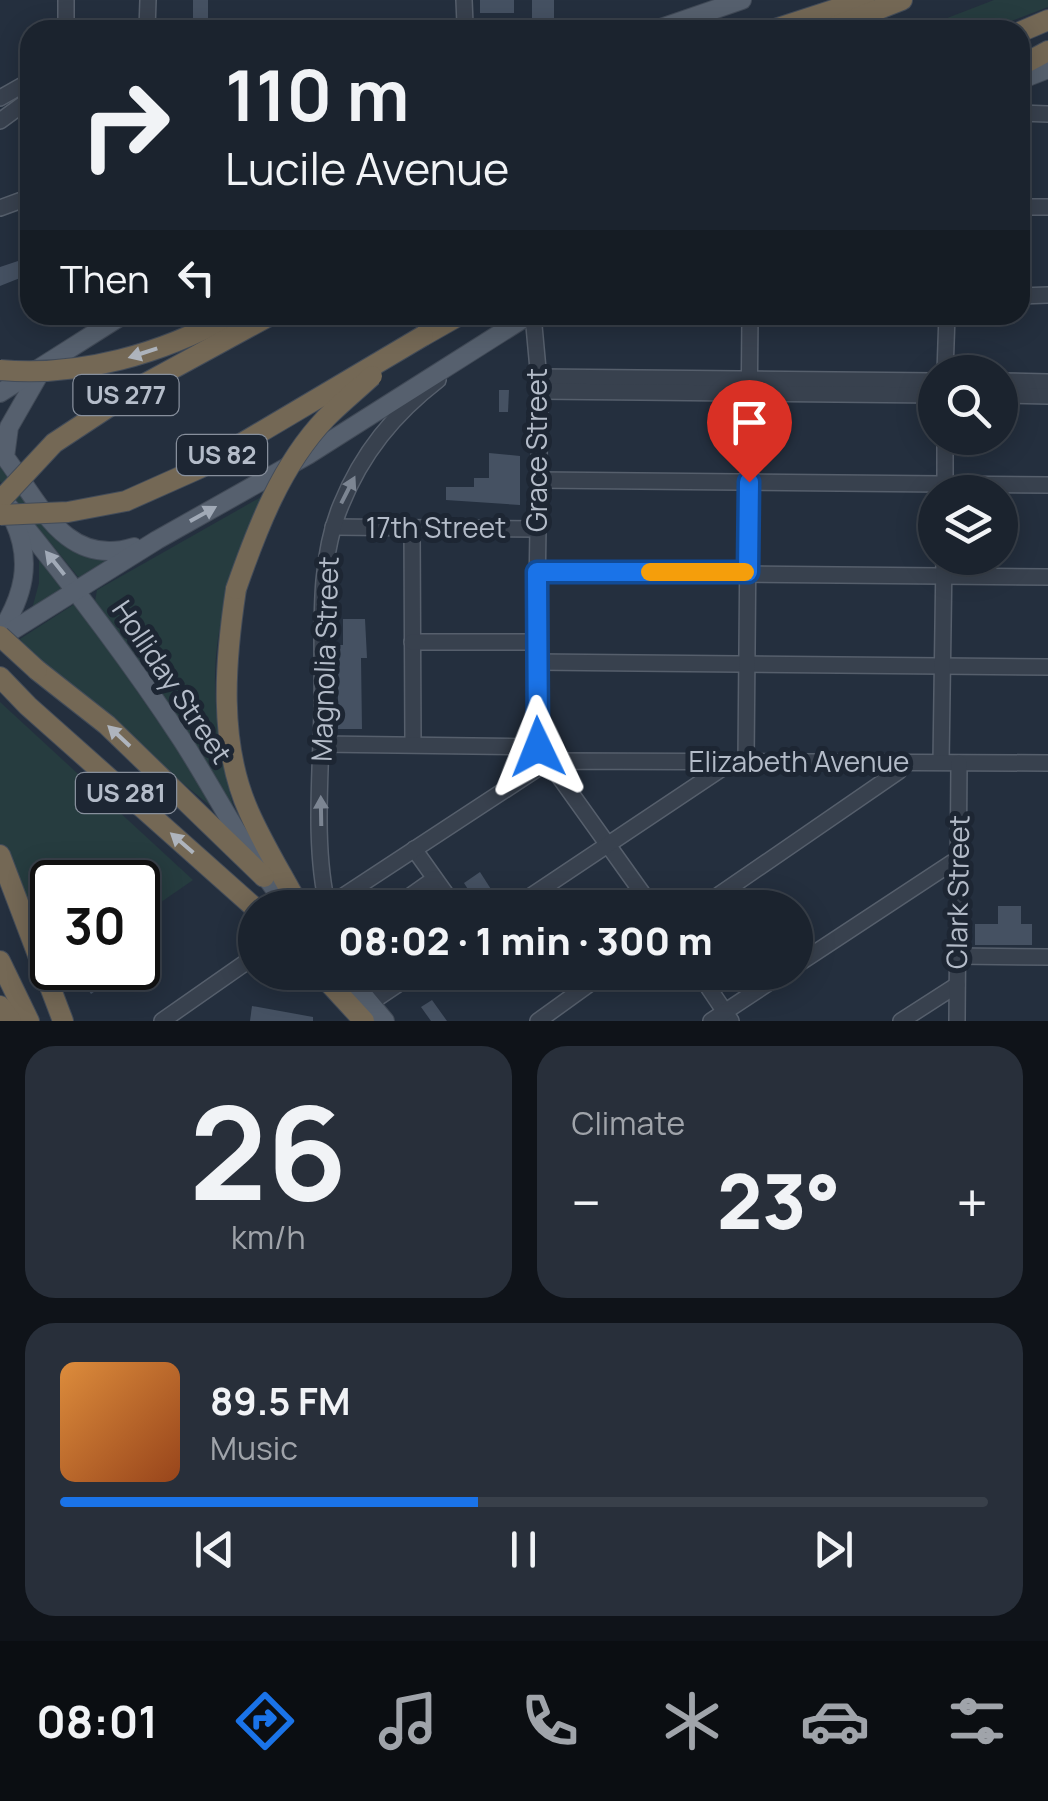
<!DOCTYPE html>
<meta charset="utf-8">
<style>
body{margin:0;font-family:Manrope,sans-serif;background:#282f3a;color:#f1f3f6;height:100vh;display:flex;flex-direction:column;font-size:38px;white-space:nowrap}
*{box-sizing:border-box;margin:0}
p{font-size:32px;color:#a0a4aa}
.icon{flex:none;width:55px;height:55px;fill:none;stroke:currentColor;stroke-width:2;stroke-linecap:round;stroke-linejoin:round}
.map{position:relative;height:1021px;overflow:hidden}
.drawer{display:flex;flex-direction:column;gap:25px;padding:25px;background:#0f1319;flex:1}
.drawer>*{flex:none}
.guide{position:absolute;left:20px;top:20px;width:1010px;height:305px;border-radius:30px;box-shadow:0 5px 25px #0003,0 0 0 2px #39404a;background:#1b232e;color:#f1f3f6;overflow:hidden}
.tools{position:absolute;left:918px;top:355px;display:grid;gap:20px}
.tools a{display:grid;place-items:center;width:100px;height:100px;border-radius:50%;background:#1b232e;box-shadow:0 5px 25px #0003,0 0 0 2px #39404a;font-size:50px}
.speed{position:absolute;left:30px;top:860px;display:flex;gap:20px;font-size:50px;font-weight:700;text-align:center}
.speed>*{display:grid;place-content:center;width:130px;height:130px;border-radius:50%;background:#1b232e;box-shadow:0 5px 25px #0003,0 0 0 2px #39404a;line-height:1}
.speed .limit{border:5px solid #111;border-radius:15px;background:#fff;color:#111}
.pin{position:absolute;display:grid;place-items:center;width:85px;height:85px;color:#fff;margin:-102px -42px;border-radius:50% 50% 50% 0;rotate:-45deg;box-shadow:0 0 10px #0007}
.pin .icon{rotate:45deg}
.me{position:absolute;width:110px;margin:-55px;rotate:358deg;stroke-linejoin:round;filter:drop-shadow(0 0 8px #0008)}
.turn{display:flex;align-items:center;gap:35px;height:210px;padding:0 40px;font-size:45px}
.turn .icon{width:130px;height:130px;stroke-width:2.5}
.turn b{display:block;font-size:70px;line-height:85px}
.then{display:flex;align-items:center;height:95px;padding:0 40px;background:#0003;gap:20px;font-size:38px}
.big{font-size:75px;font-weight:800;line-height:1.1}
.drawer .tile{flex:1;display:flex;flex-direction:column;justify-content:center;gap:15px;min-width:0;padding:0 35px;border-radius:30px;background:#282f3a}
.drawer .dial{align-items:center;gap:0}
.dial b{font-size:130px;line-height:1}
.song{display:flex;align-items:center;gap:30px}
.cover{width:120px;height:120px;border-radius:15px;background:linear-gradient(135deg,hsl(30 70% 55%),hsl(20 70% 35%))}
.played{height:10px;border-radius:5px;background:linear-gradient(90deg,#1a73e8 45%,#39404a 45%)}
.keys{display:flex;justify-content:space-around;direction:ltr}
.heat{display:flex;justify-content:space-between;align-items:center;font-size:55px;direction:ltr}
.drawer .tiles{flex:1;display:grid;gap:25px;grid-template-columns:1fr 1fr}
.tile:last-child{grid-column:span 2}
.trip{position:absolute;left:238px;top:890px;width:575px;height:100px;border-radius:50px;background:#1b232e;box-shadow:0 5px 25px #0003,0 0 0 2px #39404a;font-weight:800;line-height:100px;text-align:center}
.menu{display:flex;height:160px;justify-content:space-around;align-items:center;background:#0b0e12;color:#a0a4aa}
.menu .icon{width:70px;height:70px}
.menu .on{color:#1a73e8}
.menu b{font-size:45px;color:#f1f3f6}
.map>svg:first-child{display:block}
.green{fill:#263c3f}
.building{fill:#455162}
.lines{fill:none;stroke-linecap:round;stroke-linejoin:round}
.minor-casing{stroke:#565f6c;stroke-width:18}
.major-casing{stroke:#414a57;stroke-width:20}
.highway-casing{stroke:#434c59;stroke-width:22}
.minor{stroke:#38414e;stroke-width:15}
.major{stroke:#56606e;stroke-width:18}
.highway{stroke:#746855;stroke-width:20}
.highway-bridge-casing{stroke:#434c59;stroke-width:22;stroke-linecap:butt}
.highway-bridge{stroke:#746855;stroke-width:20}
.oneway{fill:#aeb4bd}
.oneway2{fill:#7c8592}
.oneway3{fill:#a1aab7}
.route-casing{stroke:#114b97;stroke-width:25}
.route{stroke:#1a73e8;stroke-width:18}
.slow{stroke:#f59e0b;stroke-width:18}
.labels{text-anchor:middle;stroke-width:10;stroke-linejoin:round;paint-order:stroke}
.shield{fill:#1d2633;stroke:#878f9c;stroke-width:2.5}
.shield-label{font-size:25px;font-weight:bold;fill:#b4bcc9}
.street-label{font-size:28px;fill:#b4bcc9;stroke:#1d2633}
</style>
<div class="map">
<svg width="1048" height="1021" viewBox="0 0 1048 1021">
<rect width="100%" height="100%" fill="#242f3e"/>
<g class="green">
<polygon points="994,0 1048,0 1048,7 988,30 916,30"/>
<polygon points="0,446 63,541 114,557 81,580 79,578 0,481"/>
<path d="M 268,493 C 253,532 235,570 224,610 C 205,679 219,757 238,824 L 153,682 L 95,601 L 97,590 Z"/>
<polygon points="39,555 66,589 32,609 39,583"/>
<polygon points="76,603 204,788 213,808 45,670 20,639"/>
<polygon points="0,702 193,880 138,918 138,882 52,882 52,968 66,968 50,978 0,844"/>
</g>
<g class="building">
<rect x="193" y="0" width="15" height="30"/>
<rect x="480" y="0" width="34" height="13"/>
<polygon points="532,0 554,0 554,24 532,23"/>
<polygon points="30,257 30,274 0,286 0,267"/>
<polygon points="499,390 509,390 508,412 499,412"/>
<polygon points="489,453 520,456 520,505 446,500 446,487 474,487 474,478 489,478"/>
<polygon points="343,619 365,619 367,658 361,658 362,729 338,729 338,645 343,645"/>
<polygon points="480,872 496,897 480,908 464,883"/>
<polygon points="998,906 1021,906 1021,924 1032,924 1032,945 975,945 975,924 998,924"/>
<polygon points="86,968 116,968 120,974 91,994 77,974"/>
<polygon points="432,1000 447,1021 431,1021 421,1007"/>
<polygon points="252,1006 313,1017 313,1021 250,1021"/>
</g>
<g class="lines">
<g class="minor-casing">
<g id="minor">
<polyline points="464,0 465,24"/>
<polyline points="66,30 66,0"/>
<polyline points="147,30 148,0"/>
<polyline points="0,98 30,81"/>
<polyline points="1020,113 1048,114"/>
<polyline points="0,121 30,99"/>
<polyline points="1020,207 1048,207"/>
<polyline points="0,208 30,197"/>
<polyline points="1020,296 1048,295"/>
<polyline points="533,315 540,391 536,662 538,747 653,908"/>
<polyline points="945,372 947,315"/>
<polyline points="539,377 935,381"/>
<polyline points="1000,381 1048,382"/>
<polyline points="540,391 935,395"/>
<polyline points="1000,395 1048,396"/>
<polyline points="539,480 1048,485"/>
<polyline points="945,492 945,438"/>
<polyline points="333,527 538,529"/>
<polyline points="412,529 413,744"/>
<polyline points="537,572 1048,577"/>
<polyline points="412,642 537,642"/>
<polyline points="536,662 1048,667"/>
<polyline points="321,744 538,747"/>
<polyline points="746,761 750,315"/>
<polyline points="941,762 944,558"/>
<polyline points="414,849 446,894 449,908"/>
<polyline points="325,908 549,761 1048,763"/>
<path d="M 328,908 C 313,847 321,771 322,709 C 324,643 315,567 341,505 C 362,453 394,414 438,380"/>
<polyline points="393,908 434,879"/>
<polyline points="513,908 733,761"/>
<polyline points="700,908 899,771 904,762"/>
<polyline points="958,956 1048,957"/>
<polyline points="795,966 959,858"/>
<polyline points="698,972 731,1021"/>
<polyline points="362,982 376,972"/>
<polyline points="373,1001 416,972"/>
<polyline points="162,1021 255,956"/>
<polyline points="538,1021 606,972"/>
<polyline points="711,1021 785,972"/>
<polyline points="901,1021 957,985"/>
<polyline points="957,1021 959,763"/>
</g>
</g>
<g class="major-casing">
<g id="major">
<polyline points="655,30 742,0"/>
<polyline points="1020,80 1048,69"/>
<path d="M 44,366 L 9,427 L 5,457 C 40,504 66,568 134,547"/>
<polyline points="0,393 123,315"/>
<path d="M 9,507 C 70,582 129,659 182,740 C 218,796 247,856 289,908"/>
<path d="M 0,633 C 23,597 33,562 14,521"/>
<polyline points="0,638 157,540 308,455 529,315"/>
<polyline points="344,972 385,1021"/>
</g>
</g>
<g class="highway-casing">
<g id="highway">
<polyline points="772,30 864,0"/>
<polyline points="826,30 902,0"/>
<polyline points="1020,32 1048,20"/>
<polyline points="1020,66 1048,51"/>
<polyline points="423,336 460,315"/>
<path d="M 236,589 C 225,661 218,743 249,812 C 263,844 283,876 300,908"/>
<polyline points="37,670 107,725 264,877"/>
<polyline points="0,677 28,706 255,908"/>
<polyline points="0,855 63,1021"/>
<polyline points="0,961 29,1021"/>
<polyline points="319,972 364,1021"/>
<polyline points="0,1006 11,1021"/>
</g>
</g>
<use href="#minor" class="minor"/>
<use href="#major" class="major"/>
<use href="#highway" class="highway"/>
<g class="highway-bridge-casing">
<g id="highway-bridge">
<path d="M 0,370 C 81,377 161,354 232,315"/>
<polyline points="0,501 54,443 139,387 271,315"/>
<polyline points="0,515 68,512 126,501 200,468 423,336"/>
<path d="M 236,589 C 257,529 281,465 326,418 C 341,403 357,390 372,376"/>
<polyline points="0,636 37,670"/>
</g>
</g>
<use href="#highway-bridge" class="highway-bridge"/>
</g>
<defs><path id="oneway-solid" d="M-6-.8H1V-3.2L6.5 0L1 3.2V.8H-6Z" transform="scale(2.5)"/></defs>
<g class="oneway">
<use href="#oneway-solid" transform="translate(143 353) rotate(162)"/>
<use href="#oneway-solid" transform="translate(119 736) rotate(-137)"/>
<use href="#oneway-solid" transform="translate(182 843) rotate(-139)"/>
</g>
<g class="oneway2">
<use href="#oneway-solid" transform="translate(348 490) rotate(-63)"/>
<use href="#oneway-solid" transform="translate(321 811) rotate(-91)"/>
</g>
<g class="oneway3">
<use href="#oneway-solid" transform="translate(203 514) rotate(-29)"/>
<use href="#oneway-solid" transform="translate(55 563) rotate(-129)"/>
</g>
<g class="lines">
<g class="route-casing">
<polyline id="route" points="538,747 537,572 748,572 749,482"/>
</g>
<use href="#route" class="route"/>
<polyline class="slow" points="650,572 745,572"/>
</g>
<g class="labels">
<g class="shield">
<rect x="73.5" y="375" width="105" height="40" rx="8"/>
<rect x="177" y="435" width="90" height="40" rx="8"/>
<rect x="76" y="773" width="100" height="40" rx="8"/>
</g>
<g class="shield-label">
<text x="126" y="404">US 277</text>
<text x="222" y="464">US 82</text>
<text x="126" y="802">US 281</text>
</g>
<g class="street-label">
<text transform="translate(537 450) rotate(-90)" y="10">Grace Street</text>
<text x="436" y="538">17th Street</text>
<text transform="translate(325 659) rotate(-88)" y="10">Magnolia Street</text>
<text transform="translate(172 682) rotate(56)" y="10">Holliday Street</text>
<text x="799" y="772">Elizabeth Avenue</text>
<text transform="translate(958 892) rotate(-89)" y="10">Clark Street</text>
</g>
</g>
</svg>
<div class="tools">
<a><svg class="icon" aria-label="search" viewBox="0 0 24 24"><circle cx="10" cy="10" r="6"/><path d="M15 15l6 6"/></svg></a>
<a><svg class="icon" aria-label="layers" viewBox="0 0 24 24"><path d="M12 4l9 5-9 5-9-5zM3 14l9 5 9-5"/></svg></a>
</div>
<div class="speed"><div class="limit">30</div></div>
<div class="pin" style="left:749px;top:482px;background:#d93025"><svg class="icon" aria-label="arrive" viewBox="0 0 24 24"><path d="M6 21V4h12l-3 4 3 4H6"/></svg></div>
<svg class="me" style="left:538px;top:747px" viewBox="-20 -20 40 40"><path d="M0-17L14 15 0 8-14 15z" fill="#1a73e8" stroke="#fff" stroke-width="4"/></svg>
<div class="trip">08:02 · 1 min · 300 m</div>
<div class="guide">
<div class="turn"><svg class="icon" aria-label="right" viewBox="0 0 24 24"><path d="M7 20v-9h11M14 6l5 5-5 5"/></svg><div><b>110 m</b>Lucile Avenue</div></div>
<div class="then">Then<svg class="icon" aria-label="left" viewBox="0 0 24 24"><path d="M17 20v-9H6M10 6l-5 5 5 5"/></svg></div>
</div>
</div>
<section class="drawer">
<div class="tiles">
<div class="tile dial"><b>26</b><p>km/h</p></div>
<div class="tile"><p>Climate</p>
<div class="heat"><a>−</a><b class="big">23°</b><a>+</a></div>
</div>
<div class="tile">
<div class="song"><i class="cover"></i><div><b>89.5 FM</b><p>Music</p></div></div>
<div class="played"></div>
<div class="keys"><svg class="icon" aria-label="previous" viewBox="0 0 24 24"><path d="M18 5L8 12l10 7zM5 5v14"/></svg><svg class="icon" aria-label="pause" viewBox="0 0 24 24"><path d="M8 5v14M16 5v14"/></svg><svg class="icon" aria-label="next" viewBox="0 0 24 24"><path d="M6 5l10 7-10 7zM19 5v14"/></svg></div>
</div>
</div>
</section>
<nav class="menu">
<b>08:01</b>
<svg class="icon on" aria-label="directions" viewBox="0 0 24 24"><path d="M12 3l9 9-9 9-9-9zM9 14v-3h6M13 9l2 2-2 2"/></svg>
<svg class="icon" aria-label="music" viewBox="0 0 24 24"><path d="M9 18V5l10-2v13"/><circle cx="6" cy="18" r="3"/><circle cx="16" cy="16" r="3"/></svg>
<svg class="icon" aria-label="phone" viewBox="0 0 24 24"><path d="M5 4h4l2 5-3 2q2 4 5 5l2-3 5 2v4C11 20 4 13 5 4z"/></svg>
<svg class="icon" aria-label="climate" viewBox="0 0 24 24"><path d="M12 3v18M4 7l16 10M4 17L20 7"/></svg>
<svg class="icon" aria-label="car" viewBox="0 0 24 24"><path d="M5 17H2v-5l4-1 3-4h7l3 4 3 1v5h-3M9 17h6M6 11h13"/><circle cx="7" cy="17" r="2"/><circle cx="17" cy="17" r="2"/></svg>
<svg class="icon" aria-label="filters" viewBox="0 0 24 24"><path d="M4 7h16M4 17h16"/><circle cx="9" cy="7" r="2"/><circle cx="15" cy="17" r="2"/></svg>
</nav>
